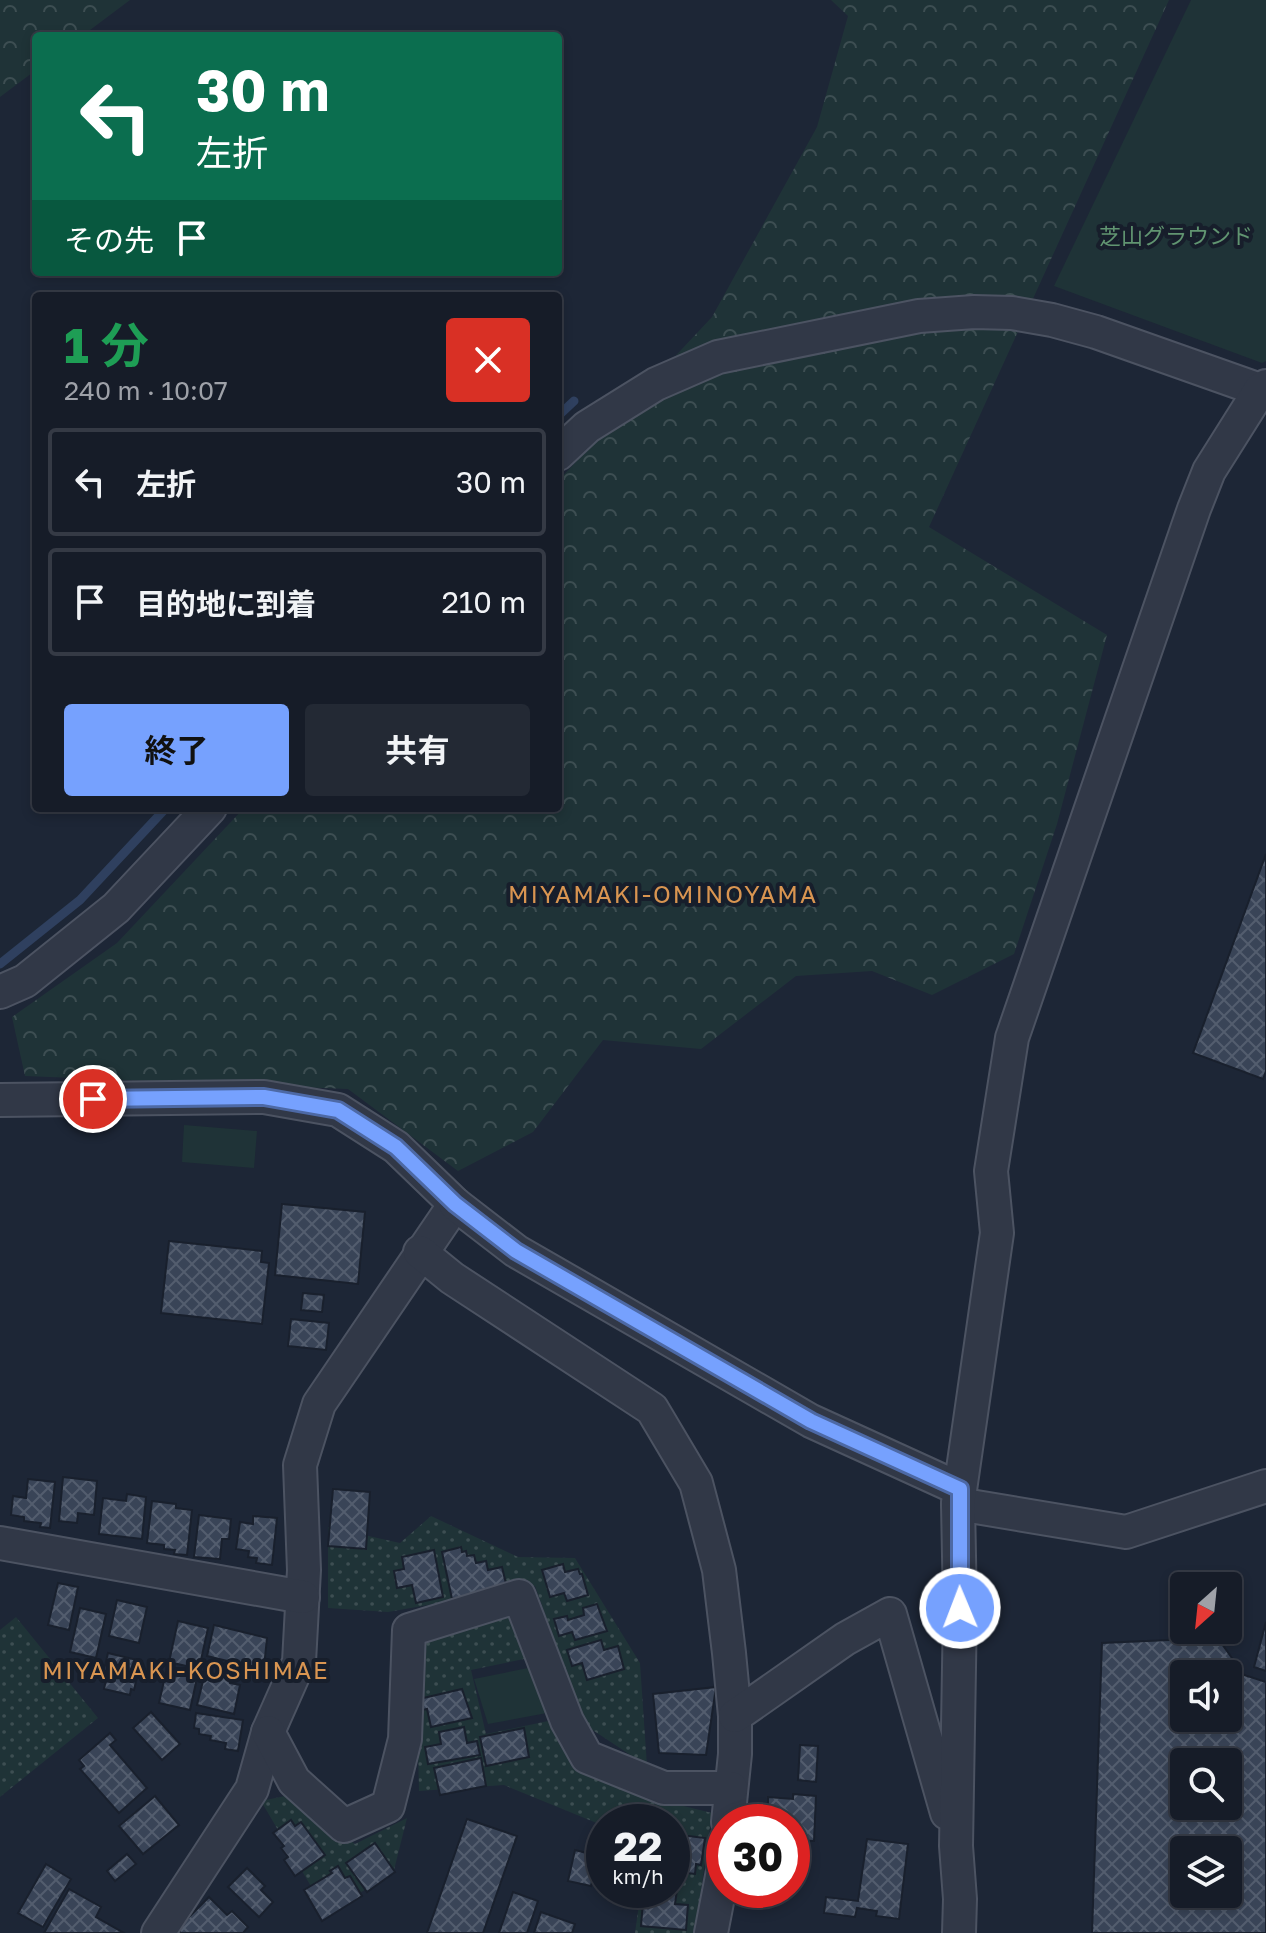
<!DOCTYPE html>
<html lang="ja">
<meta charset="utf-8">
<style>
:root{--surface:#161c28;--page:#232934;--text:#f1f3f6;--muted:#9ea1a8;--line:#353a45;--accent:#76a1fe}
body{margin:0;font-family:"Golos Text","Noto Sans JP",sans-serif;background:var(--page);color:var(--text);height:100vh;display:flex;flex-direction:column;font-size:30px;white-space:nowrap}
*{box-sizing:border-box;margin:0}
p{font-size:26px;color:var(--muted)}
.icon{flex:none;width:44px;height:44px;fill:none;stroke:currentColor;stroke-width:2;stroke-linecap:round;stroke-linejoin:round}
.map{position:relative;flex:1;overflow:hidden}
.drawer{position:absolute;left:32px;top:292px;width:530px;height:520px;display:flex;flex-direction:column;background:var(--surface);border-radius:8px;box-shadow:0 4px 12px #0003,0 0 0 2px var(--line)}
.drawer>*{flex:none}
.hud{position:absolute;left:32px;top:32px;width:530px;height:244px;border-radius:8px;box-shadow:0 4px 12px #0003,0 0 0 2px var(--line);background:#0b6e4f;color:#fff;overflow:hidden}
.needle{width:52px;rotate:207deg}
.tools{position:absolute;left:1170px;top:1572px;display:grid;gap:16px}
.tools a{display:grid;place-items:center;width:72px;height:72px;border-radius:8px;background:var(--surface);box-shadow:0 4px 12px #0003,0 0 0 2px var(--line);font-size:40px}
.speed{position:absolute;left:586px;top:1804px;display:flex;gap:16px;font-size:40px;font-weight:700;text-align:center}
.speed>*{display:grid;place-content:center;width:104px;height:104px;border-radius:50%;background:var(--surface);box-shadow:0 4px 12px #0003,0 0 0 2px var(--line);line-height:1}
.speed small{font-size:20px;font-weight:400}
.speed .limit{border:12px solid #d22;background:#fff;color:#111}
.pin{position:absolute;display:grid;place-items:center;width:68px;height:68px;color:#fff;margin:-34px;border:4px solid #fff;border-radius:50%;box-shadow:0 2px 8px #0007}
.me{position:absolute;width:88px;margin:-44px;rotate:359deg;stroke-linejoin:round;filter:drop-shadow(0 0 6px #0008)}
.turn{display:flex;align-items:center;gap:28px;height:168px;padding:0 32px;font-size:36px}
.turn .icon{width:104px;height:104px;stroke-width:2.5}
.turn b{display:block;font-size:56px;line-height:68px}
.then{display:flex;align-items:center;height:76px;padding:0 32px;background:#0003;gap:16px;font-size:30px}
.round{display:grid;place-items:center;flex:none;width:84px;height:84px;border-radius:8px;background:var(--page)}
.overview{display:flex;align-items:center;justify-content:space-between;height:136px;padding:0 32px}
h1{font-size:48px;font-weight:700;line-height:60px;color:#1e9e55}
.button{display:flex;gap:16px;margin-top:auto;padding:16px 32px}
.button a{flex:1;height:92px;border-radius:8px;background:var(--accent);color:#111;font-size:32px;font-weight:700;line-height:92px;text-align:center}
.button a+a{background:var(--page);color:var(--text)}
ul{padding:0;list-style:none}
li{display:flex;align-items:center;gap:24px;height:108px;margin:0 16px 12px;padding:0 16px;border:4px solid var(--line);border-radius:8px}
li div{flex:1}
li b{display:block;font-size:30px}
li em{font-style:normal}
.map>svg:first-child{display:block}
</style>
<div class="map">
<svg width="1266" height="1933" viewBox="0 0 1266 1933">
<defs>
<pattern id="grass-dots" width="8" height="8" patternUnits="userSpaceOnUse" patternTransform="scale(2)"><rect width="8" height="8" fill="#1f3337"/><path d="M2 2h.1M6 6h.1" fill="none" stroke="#3d4e52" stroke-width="1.8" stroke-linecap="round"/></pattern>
<pattern id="forest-crowns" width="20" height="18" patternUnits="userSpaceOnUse" patternTransform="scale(2)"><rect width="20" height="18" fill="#1f3337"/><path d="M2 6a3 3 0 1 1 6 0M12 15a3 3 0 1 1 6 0" fill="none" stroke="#3d4e52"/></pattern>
<pattern id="building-cross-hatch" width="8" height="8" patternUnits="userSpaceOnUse" patternTransform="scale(2)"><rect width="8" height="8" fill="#394457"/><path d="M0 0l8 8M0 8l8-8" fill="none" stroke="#535d6e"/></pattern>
</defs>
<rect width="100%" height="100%" fill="#1d2636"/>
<g fill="url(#grass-dots)">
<path d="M 431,1516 L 518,1557 L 575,1558 L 640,1663 L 647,1766 L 585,1725 L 535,1586 L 388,1612 L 328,1608 L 328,1527 L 400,1543 Z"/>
<path d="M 16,1617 L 98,1718 L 0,1797 L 0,1630 Z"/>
<path d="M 511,1617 L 529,1658 L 471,1670 L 486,1734 L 548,1721 L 569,1760 L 655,1799 L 712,1813 L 695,1933 L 635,1933 L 641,1890 L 672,1890 L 672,1822 L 604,1822 L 604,1826 L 504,1785 L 419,1791 L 415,1628 Z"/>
<path d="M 285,1796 L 355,1844 L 407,1818 L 393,1874 L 326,1912 L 261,1801 Z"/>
</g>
<g fill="url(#forest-crowns)">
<path d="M 0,0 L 130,0 L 82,36 L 36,36 L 36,70 L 0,97 Z"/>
<path d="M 831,0 L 1169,0 L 929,527 L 1107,635 L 1057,824 L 1014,954 L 932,995 L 872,971 L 796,976 L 701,1049 L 603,1040 L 533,1132 L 458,1171 L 348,1089 L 25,1076 L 12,1017 L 117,943 L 244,808 L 558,808 L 558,481 L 712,317 L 817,127 L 848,16 Z"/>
</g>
<g fill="#1f3337">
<path d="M 1191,0 L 1266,0 L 1266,361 L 1262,363 L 1054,286 Z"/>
<path d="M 184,1125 L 257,1131 L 254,1168 L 182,1162 Z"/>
<path d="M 538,1666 L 547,1713 L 488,1724 L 474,1679 Z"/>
</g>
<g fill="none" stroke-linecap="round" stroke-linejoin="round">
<g stroke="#2f405f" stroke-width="9">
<path d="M 558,416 L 574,401"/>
<path d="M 0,964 L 80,900 L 166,808"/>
</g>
</g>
<g fill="url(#building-cross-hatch)" stroke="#19202d" stroke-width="2" fill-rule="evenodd">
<path d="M 1266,854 L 1266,1071 L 1263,1079 L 1193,1053 Z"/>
<path d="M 282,1204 L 365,1212 L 358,1284 L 275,1275 Z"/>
<path d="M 169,1241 L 262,1251 L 261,1262 L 269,1263 L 262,1324 L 161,1313 Z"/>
<path d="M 303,1293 L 324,1295 L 322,1312 L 301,1310 Z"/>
<path d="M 291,1319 L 329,1323 L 326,1350 L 288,1346 Z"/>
<path d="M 63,1477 L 97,1481 L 94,1515 L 78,1513 L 77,1523 L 59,1521 Z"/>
<path d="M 28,1479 L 55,1482 L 50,1528 L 40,1527 L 41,1523 L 24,1521 L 24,1517 L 11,1515 L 13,1496 L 26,1498 Z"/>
<path d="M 333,1489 L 370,1492 L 366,1549 L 328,1546 Z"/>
<path d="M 127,1494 L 146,1497 L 142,1539 L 99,1534 L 103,1498 L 126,1501 Z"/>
<path d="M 152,1501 L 176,1504 L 176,1508 L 192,1510 L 187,1555 L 174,1554 L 175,1550 L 164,1549 L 164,1545 L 147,1543 Z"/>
<path d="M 199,1515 L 231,1519 L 229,1539 L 222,1539 L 220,1559 L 194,1557 Z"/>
<path d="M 253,1516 L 277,1518 L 272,1565 L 256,1563 L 257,1558 L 248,1557 L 249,1551 L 236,1549 L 240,1522 L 253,1524 Z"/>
<path d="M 461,1547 L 462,1552 L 466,1551 L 467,1556 L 474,1555 L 476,1563 L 486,1561 L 488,1570 L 502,1567 L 507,1588 L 452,1599 L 442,1552 Z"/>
<path d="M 434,1550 L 443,1597 L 416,1603 L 412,1585 L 397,1588 L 394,1571 L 404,1569 L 402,1557 Z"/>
<path d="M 563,1564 L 565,1572 L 578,1569 L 580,1574 L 582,1574 L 588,1595 L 567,1601 L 564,1593 L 550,1597 L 542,1570 Z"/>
<path d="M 58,1583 L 78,1587 L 69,1630 L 48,1625 Z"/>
<path d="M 117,1600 L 147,1607 L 139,1643 L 109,1636 Z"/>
<path d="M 597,1604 L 607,1631 L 575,1640 L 572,1632 L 559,1636 L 554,1619 L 567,1616 L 568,1620 L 584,1615 L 583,1608 Z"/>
<path d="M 80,1608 L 106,1614 L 96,1658 L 70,1652 Z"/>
<path d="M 178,1621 L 208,1628 L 199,1669 L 169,1662 Z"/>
<path d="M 1266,1622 L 1266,1671 L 1254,1667 Z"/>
<path d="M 214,1625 L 267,1638 L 264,1667 L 261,1666 L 260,1669 L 207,1656 Z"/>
<path d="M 1184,1629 L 1212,1630 L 1244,1675 L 1266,1682 L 1266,1933 L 1092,1933 L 1102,1643 L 1169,1640 ZM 1184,1674 L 1228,1674 L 1228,1718 L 1184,1718 ZM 1184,1762 L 1228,1762 L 1228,1806 L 1184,1806 ZM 1184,1850 L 1228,1850 L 1228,1894 L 1184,1894 Z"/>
<path d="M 601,1640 L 604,1650 L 618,1646 L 624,1669 L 587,1680 L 582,1663 L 572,1666 L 567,1650 Z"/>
<path d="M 108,1653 L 141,1661 L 134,1690 L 131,1689 L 130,1695 L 104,1689 L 107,1675 L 103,1674 Z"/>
<path d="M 166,1672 L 197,1678 L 190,1710 L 159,1703 Z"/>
<path d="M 205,1673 L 230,1678 L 230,1683 L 240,1685 L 234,1714 L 197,1705 Z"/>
<path d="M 716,1687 L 706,1755 L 659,1753 L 653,1694 Z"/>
<path d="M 462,1689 L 472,1718 L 431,1727 L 427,1709 L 422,1710 L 419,1699 Z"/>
<path d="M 151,1712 L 180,1744 L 162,1760 L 133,1728 Z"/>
<path d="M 196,1713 L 243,1720 L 238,1751 L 225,1749 L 226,1743 L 210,1740 L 211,1736 L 199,1734 L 199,1729 L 194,1728 Z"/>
<path d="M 464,1727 L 467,1743 L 477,1741 L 480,1755 L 428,1764 L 425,1747 L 441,1744 L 439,1732 Z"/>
<path d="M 524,1728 L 529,1757 L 486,1766 L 480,1737 Z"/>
<path d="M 110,1733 L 116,1740 L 110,1745 L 147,1788 L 119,1813 L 80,1769 L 84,1766 L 79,1760 Z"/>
<path d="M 800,1745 L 818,1746 L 816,1782 L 798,1780 Z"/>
<path d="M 481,1758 L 486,1786 L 440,1795 L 434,1768 Z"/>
<path d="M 793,1794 L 816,1796 L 814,1841 L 792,1840 L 792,1822 L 762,1822 L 763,1808 L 768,1808 L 768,1797 L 793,1799 Z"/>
<path d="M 155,1796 L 179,1825 L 143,1854 L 119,1826 Z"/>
<path d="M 467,1819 L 517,1836 L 483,1933 L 427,1933 Z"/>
<path d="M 291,1820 L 295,1826 L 301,1822 L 325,1855 L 295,1876 L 284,1860 L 288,1857 L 281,1848 L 284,1846 L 273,1833 Z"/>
<path d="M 672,1834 L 705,1838 L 701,1865 L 696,1864 L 695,1874 L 672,1871 Z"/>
<path d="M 867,1839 L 908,1844 L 899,1919 L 876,1916 L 877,1911 L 857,1908 L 855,1917 L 824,1913 L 826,1897 L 858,1901 Z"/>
<path d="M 375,1843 L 395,1872 L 367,1892 L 346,1863 Z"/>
<path d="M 575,1850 L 598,1856 L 591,1886 L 568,1881 Z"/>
<path d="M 127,1854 L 136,1864 L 115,1881 L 107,1871 Z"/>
<path d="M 46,1864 L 71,1879 L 43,1927 L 18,1913 Z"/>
<path d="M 338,1866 L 345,1878 L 350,1876 L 362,1896 L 322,1921 L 304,1890 L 332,1873 L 330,1871 Z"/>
<path d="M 247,1868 L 265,1886 L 261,1890 L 273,1902 L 259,1917 L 228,1887 Z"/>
<path d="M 69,1889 L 101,1907 L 96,1917 L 124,1933 L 44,1933 Z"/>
<path d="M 644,1890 L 677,1890 L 675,1904 L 688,1905 L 686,1930 L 641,1926 Z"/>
<path d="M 513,1892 L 538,1901 L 527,1933 L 499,1933 Z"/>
<path d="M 209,1897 L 227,1915 L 232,1911 L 248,1927 L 243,1933 L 181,1933 L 177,1929 Z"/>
<path d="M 541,1912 L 575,1924 L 572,1933 L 534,1933 Z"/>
</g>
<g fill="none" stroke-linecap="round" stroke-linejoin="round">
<g stroke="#4c5362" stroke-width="36">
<g id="minor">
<path d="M 558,454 L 587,427 L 656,384 L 718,357 L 919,316 L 974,312 L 1012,313 L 1052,320 L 1096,332 L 1260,390"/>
<path d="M 0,992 L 25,981 L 116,908 L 210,808"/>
<path d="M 0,1100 L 264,1097 L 338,1110 L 396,1147 L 455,1204 L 319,1404 L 300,1465 L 304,1570 L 299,1662 L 268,1732 L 252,1789 L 158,1933"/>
<path d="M 455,1204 L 516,1251 L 811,1421 L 960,1489"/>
<path d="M 420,1252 L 452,1278 L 652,1409 L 696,1483 L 719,1570 L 729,1653 L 735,1716 L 735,1754 L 728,1822"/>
<path d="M 958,1504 L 1126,1532 L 1266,1486"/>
<path d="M 0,1543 L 303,1597"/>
<path d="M 735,1716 L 845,1639 L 890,1614 L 947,1813"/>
<path d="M 268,1732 L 294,1781 L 344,1826 L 388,1806 L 405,1739 L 409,1630 L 519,1596 L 567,1721 L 587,1757 L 664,1788 L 731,1788"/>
<path d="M 711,1933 L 724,1866"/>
<path d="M 959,1933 L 960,1899 L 956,1846 L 960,1608 L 958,1504 L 997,1233 L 991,1171 L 1012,1038 L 1194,509 L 1209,471 L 1260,390 L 1266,386"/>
</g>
</g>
<use href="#minor" stroke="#313847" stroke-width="32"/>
</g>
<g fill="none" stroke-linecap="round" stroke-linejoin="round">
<g stroke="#4d69a5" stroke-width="20">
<path id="route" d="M 93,1099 L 264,1097 L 338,1110 L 396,1147 L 455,1204 L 516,1251 L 811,1421 L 960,1489 L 960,1608"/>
</g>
<use href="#route" stroke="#76a1fe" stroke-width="14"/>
</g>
<g text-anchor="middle" stroke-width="8" stroke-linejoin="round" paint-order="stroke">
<g font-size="22" fill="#619571" stroke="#171e2b">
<text x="1176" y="244">芝山グラウンド</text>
</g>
<g font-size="24" letter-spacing="2" fill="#d99551" stroke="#171e2b">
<text x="663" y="903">MIYAMAKI-OMINOYAMA</text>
<text x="186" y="1679">MIYAMAKI-KOSHIMAE</text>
</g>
</g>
</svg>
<div class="tools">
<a><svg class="needle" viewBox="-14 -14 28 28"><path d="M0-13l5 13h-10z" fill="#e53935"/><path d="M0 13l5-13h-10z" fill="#9ea1a8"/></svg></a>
<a><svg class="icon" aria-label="sound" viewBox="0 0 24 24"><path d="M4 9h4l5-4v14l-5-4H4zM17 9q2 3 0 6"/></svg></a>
<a><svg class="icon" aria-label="search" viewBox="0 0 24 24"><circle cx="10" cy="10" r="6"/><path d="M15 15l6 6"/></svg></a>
<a><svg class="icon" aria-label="layers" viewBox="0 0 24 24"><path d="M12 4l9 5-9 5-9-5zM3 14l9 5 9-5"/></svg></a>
</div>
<div class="speed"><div>22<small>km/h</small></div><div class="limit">30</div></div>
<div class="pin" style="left:93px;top:1099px;background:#d93025"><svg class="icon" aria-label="arrive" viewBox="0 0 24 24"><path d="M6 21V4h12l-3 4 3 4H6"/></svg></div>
<svg class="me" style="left:960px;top:1608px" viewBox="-20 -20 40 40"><circle r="17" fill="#76a1fe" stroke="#fff" stroke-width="3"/><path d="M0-11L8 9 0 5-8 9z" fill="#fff"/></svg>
<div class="hud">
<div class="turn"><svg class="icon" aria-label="left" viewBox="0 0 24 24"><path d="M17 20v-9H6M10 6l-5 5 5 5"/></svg><div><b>30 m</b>左折</div></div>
<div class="then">その先<svg class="icon" aria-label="arrive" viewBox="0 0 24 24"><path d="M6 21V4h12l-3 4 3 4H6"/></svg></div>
</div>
<section class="drawer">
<div class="overview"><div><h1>1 分</h1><p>240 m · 10:07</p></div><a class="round" style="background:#d93025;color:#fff"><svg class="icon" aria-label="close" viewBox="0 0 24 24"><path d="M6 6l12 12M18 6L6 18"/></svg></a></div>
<ul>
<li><svg class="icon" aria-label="left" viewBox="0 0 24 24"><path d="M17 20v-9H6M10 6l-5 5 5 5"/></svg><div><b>左折</b></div><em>30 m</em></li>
<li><svg class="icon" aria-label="arrive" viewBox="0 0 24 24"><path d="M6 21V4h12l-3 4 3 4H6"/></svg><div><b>目的地に到着</b></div><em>210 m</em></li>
</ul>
<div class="button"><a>終了</a><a>共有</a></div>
</section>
</div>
